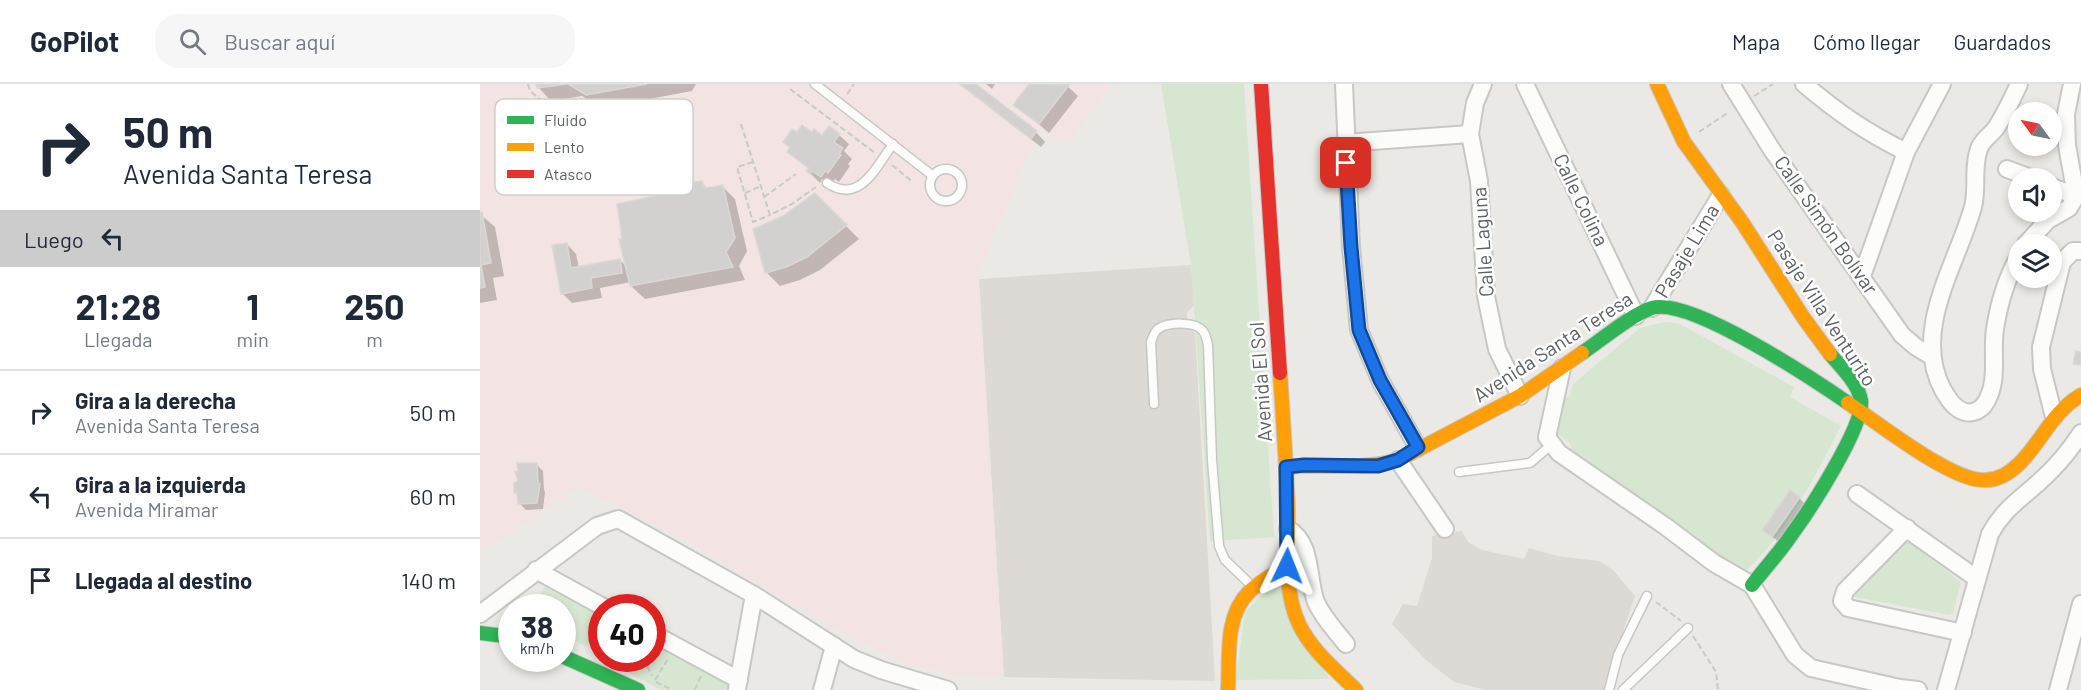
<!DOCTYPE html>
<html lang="es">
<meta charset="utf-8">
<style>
:root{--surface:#fff;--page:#f6f6f7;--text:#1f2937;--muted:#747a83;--line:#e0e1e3}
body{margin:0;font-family:Barlow,sans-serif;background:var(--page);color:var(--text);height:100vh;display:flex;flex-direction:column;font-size:22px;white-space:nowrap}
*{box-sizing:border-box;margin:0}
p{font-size:20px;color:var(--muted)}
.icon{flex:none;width:33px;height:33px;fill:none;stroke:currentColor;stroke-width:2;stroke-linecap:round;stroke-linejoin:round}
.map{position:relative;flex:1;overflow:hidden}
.panel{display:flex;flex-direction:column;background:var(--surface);width:480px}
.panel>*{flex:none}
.guide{background:#fff;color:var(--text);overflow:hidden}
.needle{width:39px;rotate:303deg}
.controls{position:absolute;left:1528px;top:18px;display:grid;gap:12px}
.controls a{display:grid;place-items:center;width:54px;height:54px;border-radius:50%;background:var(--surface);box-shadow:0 3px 9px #0003;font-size:30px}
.speed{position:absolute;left:18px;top:510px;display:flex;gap:12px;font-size:30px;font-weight:700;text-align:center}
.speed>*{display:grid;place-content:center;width:78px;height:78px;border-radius:50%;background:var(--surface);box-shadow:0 3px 9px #0003;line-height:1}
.speed small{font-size:15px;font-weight:400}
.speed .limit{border:9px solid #d22;background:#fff;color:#111}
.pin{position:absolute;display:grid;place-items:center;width:51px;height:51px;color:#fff;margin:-26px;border-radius:12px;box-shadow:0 3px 9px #0006}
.me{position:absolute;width:66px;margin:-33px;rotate:2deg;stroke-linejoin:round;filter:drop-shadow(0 0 4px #0008)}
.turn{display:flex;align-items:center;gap:21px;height:126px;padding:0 24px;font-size:27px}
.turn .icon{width:78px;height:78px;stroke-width:2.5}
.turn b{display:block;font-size:42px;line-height:51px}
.then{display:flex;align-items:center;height:57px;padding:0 24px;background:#0003;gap:12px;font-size:22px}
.eta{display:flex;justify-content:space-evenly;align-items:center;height:102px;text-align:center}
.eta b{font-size:36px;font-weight:700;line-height:42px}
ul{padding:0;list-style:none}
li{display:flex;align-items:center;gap:18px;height:84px;padding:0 24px;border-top:2px solid var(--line)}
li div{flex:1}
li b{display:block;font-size:22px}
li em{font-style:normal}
header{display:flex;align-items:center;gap:36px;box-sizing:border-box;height:84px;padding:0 30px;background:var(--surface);border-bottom:2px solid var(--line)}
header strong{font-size:28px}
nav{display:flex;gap:33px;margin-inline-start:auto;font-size:21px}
.search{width:420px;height:54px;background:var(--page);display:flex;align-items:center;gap:15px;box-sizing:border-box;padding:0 21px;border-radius:24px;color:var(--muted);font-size:22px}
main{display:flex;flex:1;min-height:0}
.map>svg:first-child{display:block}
</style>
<header>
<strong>GoPilot</strong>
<div class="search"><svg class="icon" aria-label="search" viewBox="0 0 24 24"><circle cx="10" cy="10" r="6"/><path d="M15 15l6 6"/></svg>Buscar aquí</div>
<nav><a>Mapa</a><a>Cómo llegar</a><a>Guardados</a></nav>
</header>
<main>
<section class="panel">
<div class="guide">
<div class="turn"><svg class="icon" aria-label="right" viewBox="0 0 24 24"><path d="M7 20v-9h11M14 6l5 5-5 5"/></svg><div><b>50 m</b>Avenida Santa Teresa</div></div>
<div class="then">Luego<svg class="icon" aria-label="left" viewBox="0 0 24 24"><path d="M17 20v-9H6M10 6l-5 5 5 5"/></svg></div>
</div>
<div class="eta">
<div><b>21:28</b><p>Llegada</p></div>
<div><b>1</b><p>min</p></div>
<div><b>250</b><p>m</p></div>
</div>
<ul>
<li><svg class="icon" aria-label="right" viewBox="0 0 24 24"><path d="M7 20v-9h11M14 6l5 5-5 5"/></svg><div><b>Gira a la derecha</b><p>Avenida Santa Teresa</p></div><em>50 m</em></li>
<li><svg class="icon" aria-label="left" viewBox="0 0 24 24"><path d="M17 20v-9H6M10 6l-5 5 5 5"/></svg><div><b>Gira a la izquierda</b><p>Avenida Miramar</p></div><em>60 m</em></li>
<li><svg class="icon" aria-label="arrive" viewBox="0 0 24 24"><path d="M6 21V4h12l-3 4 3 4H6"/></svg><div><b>Llegada al destino</b></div><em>140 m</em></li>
</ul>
</section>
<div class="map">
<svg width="1601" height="606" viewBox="0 0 1601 606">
<rect width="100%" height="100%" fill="#ebe9e5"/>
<g fill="#ddd9d5">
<path d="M 711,181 L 714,221 L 707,229 L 708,244 L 715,249 L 735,597 L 524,593 L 499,195 Z"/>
<path d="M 982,447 L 988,458 L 1002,466 L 1044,475 L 1049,464 L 1077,472 L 1119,477 L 1133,486 L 1155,512 L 1123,606 L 1006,606 L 974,598 L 946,576 L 912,540 L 923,520 L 937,522 L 952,474 L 952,452 Z"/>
</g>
<path fill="#f3e4e3" d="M 0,0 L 632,0 L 587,62 L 562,45 L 554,58 L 498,190 L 524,593 L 469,590 L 431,581 L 364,550 L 205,456 L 100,403 L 0,469 Z"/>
<g fill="#d7e6d1">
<path d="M 681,0 L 764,0 L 794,453 L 730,457 L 711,181 Z"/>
<path d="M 1184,238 L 1198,239 L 1314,303 L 1310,313 L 1361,342 C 1335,392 1305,454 1262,490 L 1093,373 L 1090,359 L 1075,348 L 1085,314 L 1090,312 L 1093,300 L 1160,244 Z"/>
<path d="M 1425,455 L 1481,498 L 1473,529 L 1470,531 L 1374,513 L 1371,509 Z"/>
<path d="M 799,496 L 849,595 L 756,596 L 765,527 Z"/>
<path d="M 68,498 L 121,528 L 121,536 L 106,563 L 83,549 L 82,524 L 52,524 Z"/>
<path d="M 173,553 L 251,596 L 247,606 L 181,606 L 122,575 L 172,574 Z"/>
</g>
<g fill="#0003">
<path d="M 58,0 L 216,0 L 212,7 L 121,24 L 102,12 L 71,17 L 58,3 Z"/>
<path d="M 479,0 L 493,0 L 556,48 L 565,58 L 561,63 Z"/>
<path d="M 506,0 L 515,0 L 512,5 Z"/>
<path d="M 551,0 L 585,0 L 598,12 L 569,49 L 535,20 Z"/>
<path d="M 317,50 L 342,53 L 359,51 L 369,60 L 364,67 L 372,75 L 368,80 L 370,82 L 359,98 L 355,95 L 351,101 L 342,95 L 340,99 L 328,87 L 329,85 L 309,68 L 311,64 L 305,58 Z"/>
<path d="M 221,98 L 228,105 L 242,102 L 255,115 L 267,167 L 259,182 L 265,196 L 165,215 L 151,202 L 151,198 L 120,204 L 122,214 L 92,219 L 82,209 L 87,160 L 96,170 L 99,184 L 140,176 L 146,182 L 188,111 Z"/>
<path d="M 335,111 L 379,155 L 340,186 L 320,196 L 300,202 L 287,189 L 275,145 L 289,140 L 321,122 Z"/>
<path d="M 0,130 L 15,143 L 24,192 L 13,194 L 17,216 L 0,219 Z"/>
<path d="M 56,380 L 63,387 L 64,406 L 65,408 L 63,425 L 46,426 L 39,419 L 38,411 L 36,408 L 40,398 Z"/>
<path d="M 1319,414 L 1325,420 L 1299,458 L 1284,446 Z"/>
</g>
<g fill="#d3d1cf" stroke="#dad8d4" stroke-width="1.5">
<path d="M 56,0 L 87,0 L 57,4 Z"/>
<path d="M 88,0 L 167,0 L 106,11 Z"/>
<path d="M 480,0 L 496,0 L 557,47 L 551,55 Z"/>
<path d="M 549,0 L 589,1 L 559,40 L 533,21 Z"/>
<path d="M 322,41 L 332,48 L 334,45 L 342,51 L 349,42 L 360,50 L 354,58 L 363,64 L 359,70 L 361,71 L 348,89 L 345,87 L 341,93 L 332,87 L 330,90 L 326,87 L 329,84 L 307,68 L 310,63 L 303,58 L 312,45 L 317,48 Z"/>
<path d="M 222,97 L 225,104 L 243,101 L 255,154 L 246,168 L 253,183 L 150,202 L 139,155 L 142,154 L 137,120 L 188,109 L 199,100 Z"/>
<path d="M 335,109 L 367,141 L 327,173 L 306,183 L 285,189 L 273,145 L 303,132 Z"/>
<path d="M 2,128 L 11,179 L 1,181 L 5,203 L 0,204 L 0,129 Z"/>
<path d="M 87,159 L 91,184 L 140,175 L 142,189 L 111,194 L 112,204 L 81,210 L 72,161 Z"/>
<path d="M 1596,267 L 1601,268 L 1601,281 L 1593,280 Z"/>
<path d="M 37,379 L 57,379 L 58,399 L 60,400 L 57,419 L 38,420 L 37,409 L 34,409 L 34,399 L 38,397 L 35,388 L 38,388 Z"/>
<path d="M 1310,406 L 1320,413 L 1292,453 L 1282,446 Z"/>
</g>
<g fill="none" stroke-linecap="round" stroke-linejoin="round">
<g stroke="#c7c7c6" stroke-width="11">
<g id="lane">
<path d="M 335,0 L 453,92"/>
<path d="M 143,43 L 181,37"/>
<path d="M 117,47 L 143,43 L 148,68"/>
<path d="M 90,79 L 95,98 L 102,102 L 198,84 L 206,76 L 205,57"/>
<circle cx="466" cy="101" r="16"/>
<path d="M 347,99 C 380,121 396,83 413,60"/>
<path d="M 674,320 L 671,258 C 673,253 674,248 678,245 C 688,238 715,237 723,247 C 726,251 727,257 728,261 L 732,376 L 739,462 L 745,476 L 771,501"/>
<path d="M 979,388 L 1050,379 L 1071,361"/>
<path d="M 1129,606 L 1138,571 L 1167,512"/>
<path d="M 1143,606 L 1208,544"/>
</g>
</g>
<g stroke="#c7c7c6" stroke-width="20">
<g id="street">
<path d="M 864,0 L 871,163 L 879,246 L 900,296 L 938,364"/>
<path d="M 1003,0 L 995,19 L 990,50 L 999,97 L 1006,212 L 1017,265 L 1040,312"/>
<path d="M 1045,0 L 1156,232"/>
<path d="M 1251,0 L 1292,66 L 1422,251 L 1436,263 L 1451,272"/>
<path d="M 1324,0 C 1358,29 1386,48 1426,68"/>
<path d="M 865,59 L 990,50"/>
<path d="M 1527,85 L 1551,94"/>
<path d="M 1572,103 L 1596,112"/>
<path d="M 1546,160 L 1568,136 L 1589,124 L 1596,112 L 1587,61 L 1586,30 L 1592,0"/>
<path d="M 1539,172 C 1526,195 1519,219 1515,245 C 1511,270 1520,299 1504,321 C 1500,326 1492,330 1485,328 C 1474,325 1468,314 1463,306 C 1431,247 1477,180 1493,123 C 1498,104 1492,84 1499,65 C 1501,57 1511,51 1516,44 C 1525,30 1532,15 1539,0"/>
<path d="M 1382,192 L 1426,68 L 1462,0"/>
<path d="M 1172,224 L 1241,111"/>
<path d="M 1082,284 L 1067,353 L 1079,369 L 1185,442 L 1234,479 L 1272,501 L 1315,571 L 1331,584 L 1420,604 L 1438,606"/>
<path d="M 1574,333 L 1562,285 L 1561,263 L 1582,178 L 1593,167 L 1601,167"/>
<path d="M 918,376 L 965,445"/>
<path d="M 1377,410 L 1496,494"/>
<path d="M 1427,444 L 1365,507 L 1362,517 L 1368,524 L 1483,549"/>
<path d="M 808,445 C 833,459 827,495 836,518 C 843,534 855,546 866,560"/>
<path d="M 56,486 L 125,524"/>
<path d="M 0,530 L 117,442 L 138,435 L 274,511 L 374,575 L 401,586 L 468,606"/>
<path d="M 172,549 L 259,596"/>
<path d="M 257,605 L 274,511"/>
<path d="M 342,606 L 354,562"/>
<path d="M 1466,606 L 1510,450 C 1523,426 1538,417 1558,399 C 1575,384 1589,368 1601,349"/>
<path d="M 1578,606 L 1601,520"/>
</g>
</g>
<g stroke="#c6c7c6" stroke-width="16">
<g id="fast">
<path d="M 1102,269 C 1120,257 1152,230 1172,224 C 1210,213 1333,295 1368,319"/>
<path d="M 1272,501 C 1285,484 1300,468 1312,450 C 1329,427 1385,341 1381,316 C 1378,299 1360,282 1350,270"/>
<path d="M 0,549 L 32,553"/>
<path d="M 82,572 L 158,606"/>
</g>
</g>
<g stroke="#c6c7c6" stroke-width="16">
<g id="slow">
<path d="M 1177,0 L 1204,58 L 1262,138 L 1323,233 L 1350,270"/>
<path d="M 800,289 C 803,334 806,378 808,422 C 809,461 802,504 819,540 C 831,566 856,586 876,606"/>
<path d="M 1368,319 C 1398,339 1470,396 1503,396 C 1517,397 1530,389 1540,379 C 1563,356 1571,329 1601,311"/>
<path d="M 806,383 C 843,379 882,387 918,376 L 1040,312 L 1102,269"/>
<path d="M 748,606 C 750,574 744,533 769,508 C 780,497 794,490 807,482"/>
</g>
</g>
<g stroke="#c6c7c6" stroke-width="16">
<path id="jam" d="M 781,0 L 800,289"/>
</g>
<g stroke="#c6cbc8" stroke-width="2" stroke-dasharray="6 3" stroke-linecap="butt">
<path d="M 48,0 L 50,7 L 84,35 L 186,18"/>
<path d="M 310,5 L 395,69"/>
<path d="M 367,10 L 374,0"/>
<path d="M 1274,12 L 1293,0"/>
<path d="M 261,40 L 290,131 L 312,120 L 336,103"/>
<path d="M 1219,48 L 1249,28"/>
<path d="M 273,78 L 257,83 L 273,138 L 290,131"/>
<path d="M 412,81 L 433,98"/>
<path d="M 265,109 L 281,102"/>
<path d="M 284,113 L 316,90"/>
<path d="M 1176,518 L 1201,537"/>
<path d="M 1213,552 L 1236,588 L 1238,606"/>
<path d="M 163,574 L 172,592"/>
<path d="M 156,583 L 167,581 L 172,574"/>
<path d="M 175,596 L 188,575"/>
<path d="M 176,598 L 192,606"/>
<path d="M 215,606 L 221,592"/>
</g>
<use href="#lane" stroke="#fcfcfb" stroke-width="8"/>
<use href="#street" stroke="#fcfcfb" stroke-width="16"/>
<use href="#fast" stroke="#30b455" stroke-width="14"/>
<use href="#slow" stroke="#ff9f0a" stroke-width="14"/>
<use href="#jam" stroke="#e5322d" stroke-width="14"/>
</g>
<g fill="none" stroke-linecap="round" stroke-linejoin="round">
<g stroke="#114b97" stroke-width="15">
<path id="route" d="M 807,482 L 806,383 L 824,381 L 898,382 L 918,376 L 938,363 L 900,296 L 879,246 L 871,163 L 866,79"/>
</g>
<use href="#route" stroke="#1a73e8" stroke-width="10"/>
</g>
<g text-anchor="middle" stroke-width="5" stroke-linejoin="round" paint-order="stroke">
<g font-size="20" fill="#5c6063" stroke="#fff">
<text transform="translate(1101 116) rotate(64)" y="7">Calle Colina</text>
<text transform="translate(1346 141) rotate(55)" y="7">Calle Simón Bolívar</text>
<text transform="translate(1003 158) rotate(-94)" y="7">Calle Laguna</text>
<text transform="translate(1207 167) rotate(-59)" y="7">Pasaje Lima</text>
<text transform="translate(1342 224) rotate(57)" y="7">Pasaje Villa Venturito</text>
<text transform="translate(1073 263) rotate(-33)" y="7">Avenida Santa Teresa</text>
<text transform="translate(781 298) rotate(-94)" y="7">Avenida El Sol</text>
</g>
</g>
<rect x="15" y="15" width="198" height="96" rx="9" fill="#fff" stroke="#cecfd0" stroke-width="1.5"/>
<rect x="27" y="32" width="27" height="8" fill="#30b455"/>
<rect x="27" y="59" width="27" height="8" fill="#ff9f0a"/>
<rect x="27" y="86" width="27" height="8" fill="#e5322d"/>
<g font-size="16" fill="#5c6063">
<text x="64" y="42">Fluido</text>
<text x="64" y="69">Lento</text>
<text x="64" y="96">Atasco</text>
</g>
</svg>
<div class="controls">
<a><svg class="needle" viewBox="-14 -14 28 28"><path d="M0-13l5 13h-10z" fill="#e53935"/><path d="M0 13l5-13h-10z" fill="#747a83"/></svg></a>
<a><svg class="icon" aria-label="sound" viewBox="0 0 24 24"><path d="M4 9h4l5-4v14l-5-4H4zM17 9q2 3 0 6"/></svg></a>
<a><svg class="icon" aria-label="layers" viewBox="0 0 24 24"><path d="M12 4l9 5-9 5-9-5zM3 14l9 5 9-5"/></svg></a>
</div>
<div class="speed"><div>38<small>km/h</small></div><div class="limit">40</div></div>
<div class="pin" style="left:866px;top:79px;background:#d93025"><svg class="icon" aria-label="arrive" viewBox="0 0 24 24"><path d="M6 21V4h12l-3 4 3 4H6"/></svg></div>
<svg class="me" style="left:807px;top:482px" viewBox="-20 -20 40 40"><path d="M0-17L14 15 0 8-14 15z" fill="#1a73e8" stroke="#fff" stroke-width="4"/></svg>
</div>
</main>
